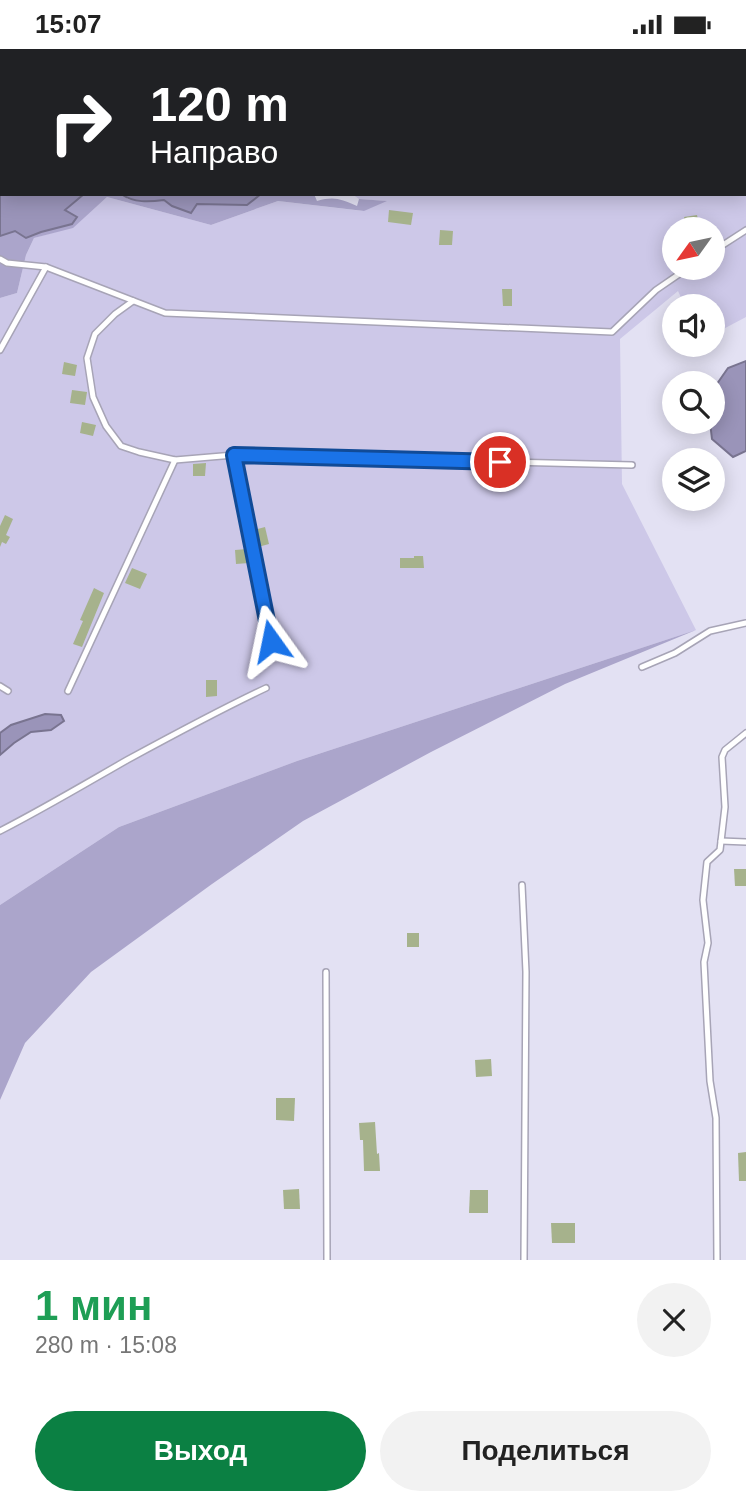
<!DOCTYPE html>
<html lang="ru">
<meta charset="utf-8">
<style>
:root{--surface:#fff;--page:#f2f2f2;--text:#222;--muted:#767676;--accent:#0b8043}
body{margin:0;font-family:Arial,sans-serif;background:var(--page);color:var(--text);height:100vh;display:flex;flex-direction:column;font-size:26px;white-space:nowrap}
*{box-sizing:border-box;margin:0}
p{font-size:23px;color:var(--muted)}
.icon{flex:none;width:38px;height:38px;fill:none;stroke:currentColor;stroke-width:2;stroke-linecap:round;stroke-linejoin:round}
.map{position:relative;height:1211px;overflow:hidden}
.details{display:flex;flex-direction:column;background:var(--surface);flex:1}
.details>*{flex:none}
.top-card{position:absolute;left:0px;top:0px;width:747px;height:147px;box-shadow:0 4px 18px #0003;background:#202124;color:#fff;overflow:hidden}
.needle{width:46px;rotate:237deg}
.controls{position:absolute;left:662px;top:168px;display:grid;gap:14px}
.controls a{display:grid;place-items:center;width:63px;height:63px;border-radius:50%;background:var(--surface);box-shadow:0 4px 18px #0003;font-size:35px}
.pin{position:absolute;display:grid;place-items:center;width:60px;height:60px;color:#fff;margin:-30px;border:4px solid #fff;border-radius:50%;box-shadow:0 2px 7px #0007}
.me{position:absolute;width:77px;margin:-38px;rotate:348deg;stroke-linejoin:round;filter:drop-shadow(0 0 5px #0008)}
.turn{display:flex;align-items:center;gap:24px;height:147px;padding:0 35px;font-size:32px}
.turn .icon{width:91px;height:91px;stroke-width:2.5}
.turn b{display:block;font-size:49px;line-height:60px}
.round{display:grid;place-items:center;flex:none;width:74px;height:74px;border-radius:37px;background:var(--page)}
.overview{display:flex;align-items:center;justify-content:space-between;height:119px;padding:0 35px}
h1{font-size:42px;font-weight:600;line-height:52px;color:#1e9e55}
.cta{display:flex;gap:14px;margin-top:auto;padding:14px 35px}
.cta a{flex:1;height:80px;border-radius:42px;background:var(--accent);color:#fff;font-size:28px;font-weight:600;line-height:80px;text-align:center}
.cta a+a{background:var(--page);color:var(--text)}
.status{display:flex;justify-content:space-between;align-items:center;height:49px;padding:0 35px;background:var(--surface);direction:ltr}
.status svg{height:19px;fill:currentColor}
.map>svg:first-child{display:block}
</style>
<div class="status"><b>15:07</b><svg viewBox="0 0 49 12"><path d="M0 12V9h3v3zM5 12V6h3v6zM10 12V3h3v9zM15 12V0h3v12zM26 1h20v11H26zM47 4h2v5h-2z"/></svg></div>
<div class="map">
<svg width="746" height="1211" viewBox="0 0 746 1211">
<rect width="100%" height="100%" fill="#e3e1f3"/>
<g fill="#cdc8e8" fill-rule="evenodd">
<path d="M 0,0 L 130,0 L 127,2 L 2,2 L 2,124 L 0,125 Z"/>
<path d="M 255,0 L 614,0 L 612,2 L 256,2 Z"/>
<path d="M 726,0 L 746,0 L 746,268 L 712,286 L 712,257 L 685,257 L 678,242 L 620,290 L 622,435 L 696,581 L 297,712 L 119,778 L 0,856 L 0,249 L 17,244 L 26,206 L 34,189 L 73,178 L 107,148 L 211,176 L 278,152 L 363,162 L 385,152 L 359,150 L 352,145 L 746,145 L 746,2 L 715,2 ZM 674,180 L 712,180 L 712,219 L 674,219 Z"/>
</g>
<g fill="#aba5cb">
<path d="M 84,145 L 121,145 L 128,150 L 148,153 L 164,151 L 172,157 L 197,155 L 247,156 L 261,145 L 314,145 L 317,152 C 335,147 340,150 357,157 L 359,150 L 387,152 L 364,162 L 278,152 L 211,176 L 107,148 L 73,179 L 34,189 L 26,206 L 17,244 L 0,249 L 0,187 L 15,182 L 26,189 L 41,183 Z"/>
<path d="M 696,581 L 565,635 L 431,703 L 303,772 L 212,835 L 91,923 L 25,994 L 0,1051 L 0,856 L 119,778 L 297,712 Z"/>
</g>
<g fill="#9a94b9" stroke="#797490" stroke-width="2">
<path d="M 2,124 L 2,145 L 84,145 L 65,161 L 77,168 L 72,175 L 41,183 L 26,189 L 15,182 L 0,187 L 0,125 Z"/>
<path d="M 121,145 L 261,145 L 247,156 L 197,155 L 191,164 L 172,157 L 164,151 C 149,153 134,154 121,145 Z"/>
<path d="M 746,312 L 746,402 L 733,408 L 712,390 L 710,373 L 712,373 L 712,342 L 728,319 Z"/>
<path d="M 45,665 L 61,666 L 64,672 L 51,681 L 31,683 L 14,694 L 0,706 L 0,684 L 11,676 Z"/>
</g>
<g fill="#a6b28c">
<path d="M 389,161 L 413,164 L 411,176 L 388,173 Z"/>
<path d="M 697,166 L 700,180 L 687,180 L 684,168 Z"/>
<path d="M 440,181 L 453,182 L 452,196 L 439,196 Z"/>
<path d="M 502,240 L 512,240 L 512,257 L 503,257 Z"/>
<path d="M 64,313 L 77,316 L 75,327 L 62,325 Z"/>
<path d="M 72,341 L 87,343 L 85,356 L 70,354 Z"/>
<path d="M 82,373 L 96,376 L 93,387 L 80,384 Z"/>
<path d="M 206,414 L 205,427 L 193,427 L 193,415 Z"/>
<path d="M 5,466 L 13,470 L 6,486 L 10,488 L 6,495 L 2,493 L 0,498 L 0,477 Z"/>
<path d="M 265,478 L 269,495 L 258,498 L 254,481 Z"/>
<path d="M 247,500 L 249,514 L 236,515 L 235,501 Z"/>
<path d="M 414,507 L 423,507 L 424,519 L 400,519 L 400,509 L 414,509 Z"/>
<path d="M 132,519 L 147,525 L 140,540 L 125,534 Z"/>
<path d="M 94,539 L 104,544 L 82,598 L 73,595 L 83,572 L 80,571 Z"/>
<path d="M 206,631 L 217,631 L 217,647 L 206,648 Z"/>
<path d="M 734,820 L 746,820 L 746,837 L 735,837 Z"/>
<rect x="407" y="884" width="12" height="14"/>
<path d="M 491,1010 L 492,1027 L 476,1028 L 475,1011 Z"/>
<path d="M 276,1049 L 295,1049 L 294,1072 L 276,1071 Z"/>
<path d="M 375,1073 L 377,1105 L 379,1104 L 380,1122 L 364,1122 L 363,1091 L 360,1091 L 359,1074 Z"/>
<path d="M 746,1103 L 746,1132 L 739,1132 L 738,1104 Z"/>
<path d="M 299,1140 L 300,1160 L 284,1160 L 283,1141 Z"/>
<path d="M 470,1141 L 488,1141 L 488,1164 L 469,1164 Z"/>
<path d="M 551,1174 L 575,1174 L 575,1194 L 552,1194 Z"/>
</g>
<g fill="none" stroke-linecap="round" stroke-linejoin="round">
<g stroke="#a7a4b6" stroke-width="8">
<g id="service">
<path d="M 712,203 L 746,181"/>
<path d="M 0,210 L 7,214 L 46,218 L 165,264 L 612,283 L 656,241 L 688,219"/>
<path d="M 133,252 L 115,265 L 95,285 L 87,309 L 93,348 L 106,377 L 121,397 L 139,403 L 175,411 L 234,406 L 632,416"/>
<path d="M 0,301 L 46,218"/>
<path d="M 234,406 L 271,592"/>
<path d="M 642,618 L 675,604 L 710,582 L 746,574"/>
<path d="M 0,637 L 8,642"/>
<path d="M 68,642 L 175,411"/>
<path d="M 0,782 C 43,760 85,735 127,711 C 173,686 219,661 266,639"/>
<path d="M 721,792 L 746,793"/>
<path d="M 522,836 L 526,923 L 524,1211"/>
<path d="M 326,923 L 327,1211"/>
<path d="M 717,1211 L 716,1069 L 710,1032 L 704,913 L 708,894 L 703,851 L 707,813 L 720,801 L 725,758 L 722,708 L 725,701 L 746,684"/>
</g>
</g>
<use href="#service" stroke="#fff" stroke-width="5"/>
</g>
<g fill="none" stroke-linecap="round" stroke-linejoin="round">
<g stroke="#114b97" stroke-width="18">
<path id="route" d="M 271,592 L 234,406 L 500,413"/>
</g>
<use href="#route" stroke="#1a73e8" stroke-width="12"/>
</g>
</svg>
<div class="controls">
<a><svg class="needle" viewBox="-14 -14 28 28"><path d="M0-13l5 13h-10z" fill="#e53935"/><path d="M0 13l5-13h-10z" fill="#767676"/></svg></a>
<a><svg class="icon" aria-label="sound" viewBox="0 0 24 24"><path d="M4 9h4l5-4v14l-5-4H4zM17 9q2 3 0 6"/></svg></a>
<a><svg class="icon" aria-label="search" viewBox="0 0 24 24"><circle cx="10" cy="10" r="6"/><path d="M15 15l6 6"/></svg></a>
<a><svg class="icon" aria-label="layers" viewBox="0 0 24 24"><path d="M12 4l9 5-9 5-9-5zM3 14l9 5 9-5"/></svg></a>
</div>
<div class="pin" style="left:500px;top:413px;background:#d93025"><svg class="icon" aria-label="arrive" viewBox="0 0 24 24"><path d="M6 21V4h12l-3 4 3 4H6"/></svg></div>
<svg class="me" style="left:271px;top:592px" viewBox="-20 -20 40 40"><path d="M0-17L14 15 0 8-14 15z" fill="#1a73e8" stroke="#fff" stroke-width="4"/></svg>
<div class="top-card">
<div class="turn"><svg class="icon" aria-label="right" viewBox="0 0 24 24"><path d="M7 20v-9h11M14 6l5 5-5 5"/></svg><div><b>120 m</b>Направо</div></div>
</div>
</div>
<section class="details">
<div class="overview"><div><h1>1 мин</h1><p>280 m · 15:08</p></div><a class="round"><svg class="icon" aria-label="close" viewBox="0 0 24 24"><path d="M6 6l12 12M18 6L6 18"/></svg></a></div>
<div class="cta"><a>Выход</a><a>Поделиться</a></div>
</section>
